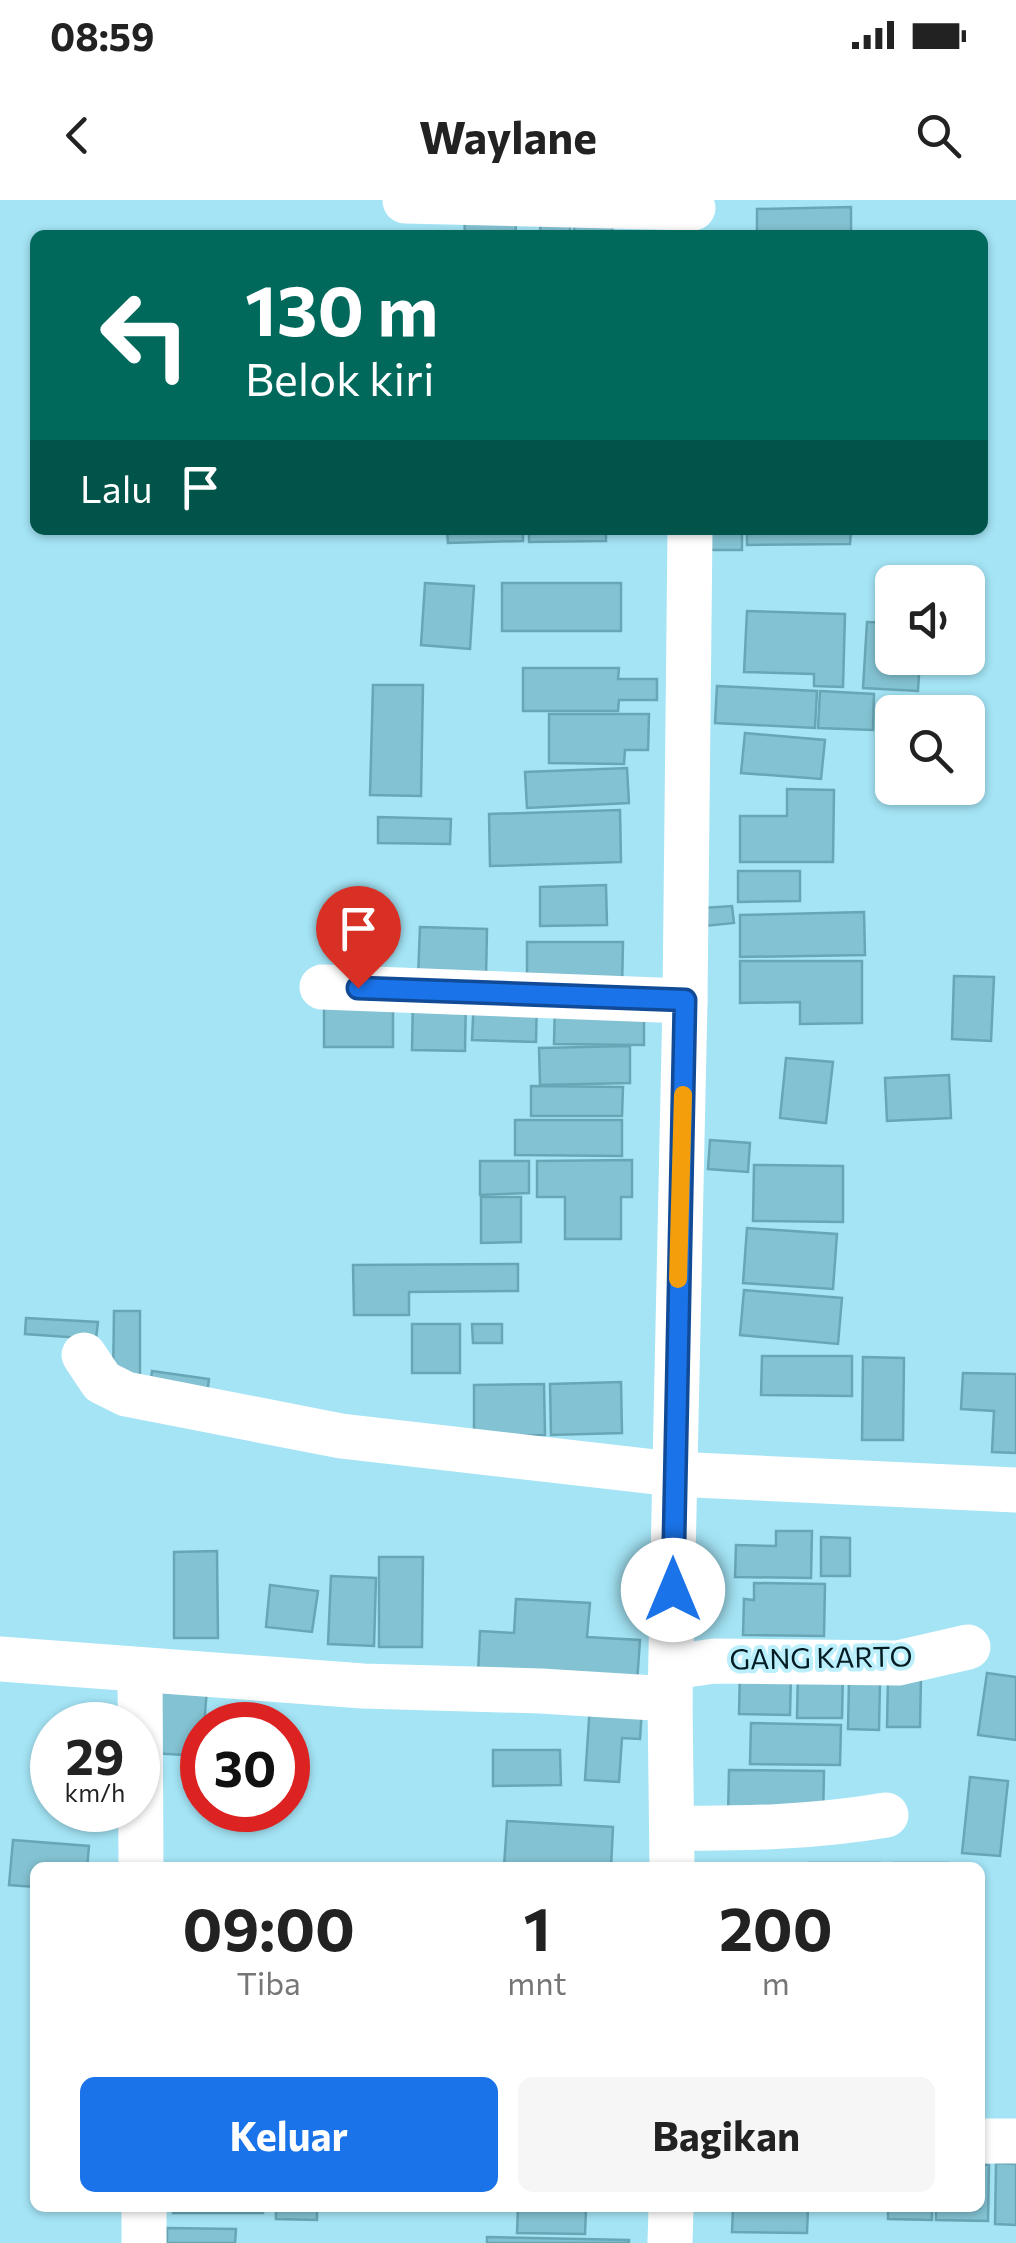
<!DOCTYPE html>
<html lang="id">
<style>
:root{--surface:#fff;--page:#f6f6f6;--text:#222;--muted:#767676;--accent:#1a73e8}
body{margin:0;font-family:Commissioner,sans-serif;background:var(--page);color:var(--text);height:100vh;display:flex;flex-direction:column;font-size:38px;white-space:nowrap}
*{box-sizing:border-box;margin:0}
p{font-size:32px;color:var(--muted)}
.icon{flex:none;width:55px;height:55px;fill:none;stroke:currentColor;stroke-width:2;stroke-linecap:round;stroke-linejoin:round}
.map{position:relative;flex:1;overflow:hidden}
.details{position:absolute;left:30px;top:1662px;width:955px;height:350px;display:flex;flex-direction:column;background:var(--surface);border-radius:15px;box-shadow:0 2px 8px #0004}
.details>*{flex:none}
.hud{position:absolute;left:30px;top:30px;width:958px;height:305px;border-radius:15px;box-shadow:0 2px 8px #0004;background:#00695c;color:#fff;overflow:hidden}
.buttons{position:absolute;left:875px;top:365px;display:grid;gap:20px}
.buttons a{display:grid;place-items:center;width:110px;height:110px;border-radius:15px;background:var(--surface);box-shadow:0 2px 8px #0004;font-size:50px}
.speed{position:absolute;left:30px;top:1502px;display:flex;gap:20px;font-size:50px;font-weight:700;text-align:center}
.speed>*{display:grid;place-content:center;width:130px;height:130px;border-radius:50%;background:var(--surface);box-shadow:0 2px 8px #0004;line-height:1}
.speed small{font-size:25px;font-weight:400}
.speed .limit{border:15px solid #d22;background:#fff;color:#111}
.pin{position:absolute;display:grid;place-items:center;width:85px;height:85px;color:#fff;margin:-102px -42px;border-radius:50% 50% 50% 0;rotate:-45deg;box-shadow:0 0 10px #0007}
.pin .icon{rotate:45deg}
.me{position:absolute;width:110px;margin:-55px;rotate:0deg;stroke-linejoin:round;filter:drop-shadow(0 0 8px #0008)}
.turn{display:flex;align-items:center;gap:35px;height:210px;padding:0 50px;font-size:45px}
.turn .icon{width:130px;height:130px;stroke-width:2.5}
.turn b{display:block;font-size:70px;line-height:85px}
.then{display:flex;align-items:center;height:95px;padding:0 50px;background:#0003;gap:20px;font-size:38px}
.eta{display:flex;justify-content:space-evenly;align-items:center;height:170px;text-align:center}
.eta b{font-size:60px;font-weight:700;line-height:70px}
.cta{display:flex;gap:20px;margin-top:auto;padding:20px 50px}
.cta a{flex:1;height:115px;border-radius:15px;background:var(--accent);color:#fff;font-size:40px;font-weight:700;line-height:115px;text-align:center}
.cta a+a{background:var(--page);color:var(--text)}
.status{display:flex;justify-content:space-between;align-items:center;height:70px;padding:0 50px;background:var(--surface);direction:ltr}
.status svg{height:28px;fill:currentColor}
header{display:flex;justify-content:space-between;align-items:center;height:130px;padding:0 50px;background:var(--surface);font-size:45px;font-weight:700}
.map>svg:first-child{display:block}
</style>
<div class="status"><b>08:59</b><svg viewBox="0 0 49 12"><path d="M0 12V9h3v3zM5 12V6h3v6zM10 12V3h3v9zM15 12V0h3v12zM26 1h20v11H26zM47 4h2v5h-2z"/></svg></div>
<header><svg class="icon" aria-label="back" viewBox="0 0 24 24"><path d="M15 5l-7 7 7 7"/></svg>Waylane<svg class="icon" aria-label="search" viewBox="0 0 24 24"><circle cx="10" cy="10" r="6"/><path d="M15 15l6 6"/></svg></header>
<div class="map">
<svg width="1016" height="2043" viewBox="0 0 1016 2043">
<rect width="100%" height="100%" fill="#a4e4f5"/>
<g fill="#83c2d2" stroke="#68a6b6" stroke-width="2.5">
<path d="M 851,7 L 851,35 L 757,35 L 757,9 Z"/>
<path d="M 515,8 L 516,35 L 465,35 L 464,11 Z"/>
<path d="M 541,11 L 570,11 L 570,35 L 540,35 Z"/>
<path d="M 575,11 L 613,12 L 612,35 L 574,35 Z"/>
<path d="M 447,330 L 523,330 L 523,341 L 448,343 Z"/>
<path d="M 529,330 L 606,330 L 606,341 L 529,342 Z"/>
<rect x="693" y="330" width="49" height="20"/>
<path d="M 747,330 L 851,330 L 850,344 L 747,345 Z"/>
<path d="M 425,383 L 474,386 L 470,449 L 421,445 Z"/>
<rect x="502" y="383" width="119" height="48"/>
<path d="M 747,411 L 845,414 L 843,487 L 814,486 L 814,474 L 744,472 Z"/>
<path d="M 867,422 L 892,423 L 892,458 L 920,458 L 918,491 L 863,488 Z"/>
<path d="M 523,468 L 619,468 L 618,479 L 657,479 L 657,500 L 619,500 L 618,511 L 523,511 Z"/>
<path d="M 373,485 L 423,485 L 421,596 L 370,595 Z"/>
<path d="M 717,486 L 817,491 L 815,528 L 715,523 Z"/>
<path d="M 820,491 L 874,494 L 873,530 L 818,528 Z"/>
<path d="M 549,514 L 649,514 L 648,550 L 625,550 L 624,564 L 549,563 Z"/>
<path d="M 745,533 L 825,540 L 821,579 L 741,573 Z"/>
<path d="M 627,568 L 629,603 L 527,608 L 525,572 Z"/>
<path d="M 787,589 L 834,590 L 833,662 L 740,662 L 740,616 L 787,616 Z"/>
<path d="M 620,610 L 621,662 L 490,666 L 489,614 Z"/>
<path d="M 378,617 L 451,619 L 450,644 L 378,643 Z"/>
<path d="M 738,671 L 800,671 L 800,701 L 738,702 Z"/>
<path d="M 606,685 L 607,725 L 540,726 L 540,687 Z"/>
<path d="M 732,706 L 734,723 L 705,726 L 703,708 Z"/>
<path d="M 864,712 L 865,755 L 740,757 L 740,715 Z"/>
<path d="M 420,727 L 487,729 L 486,779 L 418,778 Z"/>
<path d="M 527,742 L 623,742 L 622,790 L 527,776 Z"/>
<path d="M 740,761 L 862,761 L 862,823 L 800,824 L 800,802 L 740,803 Z"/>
<path d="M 954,776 L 994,777 L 991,841 L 952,839 Z"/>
<path d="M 413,794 L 466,795 L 465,851 L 412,850 Z"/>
<path d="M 474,796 L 537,797 L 536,842 L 472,840 Z"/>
<rect x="324" y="797" width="69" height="50"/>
<path d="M 555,802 L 644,802 L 644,845 L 554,844 Z"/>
<path d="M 630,846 L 630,883 L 540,885 L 539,848 Z"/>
<path d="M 786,858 L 833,862 L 826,923 L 780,918 Z"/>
<path d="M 949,875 L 951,918 L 887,921 L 885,878 Z"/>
<path d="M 531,886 L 623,887 L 622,916 L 531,916 Z"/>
<path d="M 515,920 L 622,920 L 622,956 L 515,955 Z"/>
<path d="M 710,940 L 750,943 L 748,972 L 708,969 Z"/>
<path d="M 632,960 L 632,997 L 621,997 L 621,1039 L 565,1039 L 565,997 L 537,997 L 537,961 Z"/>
<path d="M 480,961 L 529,961 L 529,993 L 480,995 Z"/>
<path d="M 754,965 L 843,966 L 843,1022 L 753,1021 Z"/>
<path d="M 481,997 L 521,997 L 521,1042 L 481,1043 Z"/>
<path d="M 747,1028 L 837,1034 L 833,1089 L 743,1083 Z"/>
<path d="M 518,1064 L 518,1091 L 409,1092 L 409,1115 L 354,1115 L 353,1065 Z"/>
<path d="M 744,1090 L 842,1098 L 838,1144 L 740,1135 Z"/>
<path d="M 114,1111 L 140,1111 L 140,1181 L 113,1182 Z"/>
<path d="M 26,1118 L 98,1122 L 96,1139 L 25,1134 Z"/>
<rect x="412" y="1124" width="48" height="49"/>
<path d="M 472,1124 L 502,1124 L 502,1143 L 473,1143 Z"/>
<path d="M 762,1156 L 852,1156 L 852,1196 L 761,1195 Z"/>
<path d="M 863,1157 L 904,1158 L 903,1240 L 862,1240 Z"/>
<path d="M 152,1171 L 209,1179 L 206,1202 L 149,1194 Z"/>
<path d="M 963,1173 L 1016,1174 L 1016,1253 L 992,1252 L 994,1211 L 961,1209 Z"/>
<path d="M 621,1182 L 622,1233 L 551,1235 L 550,1184 Z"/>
<path d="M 544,1184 L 545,1235 L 474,1237 L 474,1185 Z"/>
<path d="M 776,1331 L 812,1331 L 811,1378 L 735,1377 L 736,1345 L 776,1346 Z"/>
<path d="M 821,1337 L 850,1338 L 850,1376 L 821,1376 Z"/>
<path d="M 217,1351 L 218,1438 L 174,1438 L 174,1352 Z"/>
<path d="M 379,1357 L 423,1357 L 422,1447 L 379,1447 Z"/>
<path d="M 331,1376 L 376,1378 L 374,1446 L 328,1444 Z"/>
<path d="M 754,1383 L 825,1384 L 824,1436 L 743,1435 L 744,1399 L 754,1400 Z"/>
<path d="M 270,1385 L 318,1391 L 312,1432 L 266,1427 Z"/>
<path d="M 516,1399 L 590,1403 L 587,1437 L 640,1440 L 637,1483 L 478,1474 L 480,1431 L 514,1433 Z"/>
<path d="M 740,1471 L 791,1472 L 790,1515 L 739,1514 Z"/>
<path d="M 798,1471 L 843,1472 L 842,1518 L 797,1518 Z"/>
<path d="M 987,1473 L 1016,1477 L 1016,1540 L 978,1535 Z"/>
<path d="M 888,1477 L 921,1477 L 920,1527 L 887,1527 Z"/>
<path d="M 849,1481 L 880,1482 L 879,1530 L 848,1529 Z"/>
<path d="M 156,1484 L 207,1487 L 202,1556 L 151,1553 Z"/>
<path d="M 590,1504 L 642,1507 L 640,1539 L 622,1538 L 619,1582 L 585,1580 Z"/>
<path d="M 751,1523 L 841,1525 L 840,1565 L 750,1564 Z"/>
<path d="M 493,1550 L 560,1550 L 561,1585 L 493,1586 Z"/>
<path d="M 729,1570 L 824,1571 L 823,1620 L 728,1619 Z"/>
<path d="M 970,1577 L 1008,1581 L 1000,1656 L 962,1653 Z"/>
<path d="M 507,1621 L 613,1627 L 611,1668 L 504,1667 Z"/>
<path d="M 13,1640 L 89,1646 L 87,1668 L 35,1668 L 35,1687 L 9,1685 Z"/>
<rect x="809" y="1663" width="71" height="5"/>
<path d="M 892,1663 L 949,1663 L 949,1668 L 891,1668 Z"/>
<path d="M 996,1963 L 1016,1964 L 1016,2025 L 995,2024 Z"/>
<path d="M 980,1964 L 989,1965 L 988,2021 L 936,2020 L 936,2008 L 980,2008 Z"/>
<rect x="173" y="2008" width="90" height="5"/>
<path d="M 276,2008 L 317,2008 L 317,2020 L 276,2019 Z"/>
<path d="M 518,2008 L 586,2008 L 585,2034 L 517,2033 Z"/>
<path d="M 733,2008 L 808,2008 L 807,2033 L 732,2032 Z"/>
<path d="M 888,2008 L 932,2008 L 932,2020 L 888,2019 Z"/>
<path d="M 167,2028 L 236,2029 L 235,2043 L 167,2043 Z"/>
<path d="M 487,2037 L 629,2040 L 629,2043 L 487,2043 Z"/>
</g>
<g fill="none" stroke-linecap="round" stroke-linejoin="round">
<g stroke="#fff" stroke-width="45">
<path d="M 405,1 L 693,8"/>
<path d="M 322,787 L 685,801"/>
<path d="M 84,1155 L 102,1182 L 126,1194 L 341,1236 L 673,1274 L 1016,1290"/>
<path d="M 0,1459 L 363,1486 L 541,1491 L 670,1499"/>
<path d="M 673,1467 L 714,1461 L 898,1463 L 968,1447"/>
<path d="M 140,1470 L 141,1668"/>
<path d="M 672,1628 C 745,1629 815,1627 886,1615"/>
<path d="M 672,1668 L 670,1499 L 685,801 L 690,330"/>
<path d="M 980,1941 L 1016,1941"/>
<path d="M 144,2008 L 144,2043"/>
<path d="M 670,2043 L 671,2008"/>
</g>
</g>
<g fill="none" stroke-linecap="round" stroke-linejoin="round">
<g stroke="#114b97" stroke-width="25">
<path id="route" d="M 358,788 L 685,800 L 673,1390"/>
</g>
<use href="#route" stroke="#1a73e8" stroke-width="18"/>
<path stroke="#f59e0b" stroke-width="18" d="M 678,1079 L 683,895"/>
</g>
<g text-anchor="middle" stroke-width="8" stroke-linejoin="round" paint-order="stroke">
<g font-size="28" fill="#031c23" stroke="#bceffc">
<text transform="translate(821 1458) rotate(-1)" y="10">GANG KARTO</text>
</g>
</g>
</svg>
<div class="buttons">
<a><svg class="icon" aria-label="sound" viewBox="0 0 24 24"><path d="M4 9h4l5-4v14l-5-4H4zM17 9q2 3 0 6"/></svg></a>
<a><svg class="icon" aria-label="search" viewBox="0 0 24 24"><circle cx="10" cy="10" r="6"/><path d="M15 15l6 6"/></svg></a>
</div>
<div class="speed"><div>29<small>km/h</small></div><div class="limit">30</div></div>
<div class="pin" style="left:358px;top:788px;background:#d93025"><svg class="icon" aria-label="arrive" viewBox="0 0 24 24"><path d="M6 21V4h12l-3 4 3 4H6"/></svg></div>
<svg class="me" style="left:673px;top:1390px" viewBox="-20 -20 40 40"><circle r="19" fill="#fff"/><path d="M0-13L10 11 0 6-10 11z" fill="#1a73e8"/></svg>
<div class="hud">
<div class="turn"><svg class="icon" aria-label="left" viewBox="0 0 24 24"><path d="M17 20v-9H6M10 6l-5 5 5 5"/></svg><div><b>130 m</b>Belok kiri</div></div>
<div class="then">Lalu<svg class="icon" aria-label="arrive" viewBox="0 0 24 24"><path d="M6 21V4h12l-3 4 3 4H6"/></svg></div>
</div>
<section class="details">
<div class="eta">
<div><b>09:00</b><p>Tiba</p></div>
<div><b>1</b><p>mnt</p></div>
<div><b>200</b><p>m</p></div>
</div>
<div class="cta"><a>Keluar</a><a>Bagikan</a></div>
</section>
</div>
